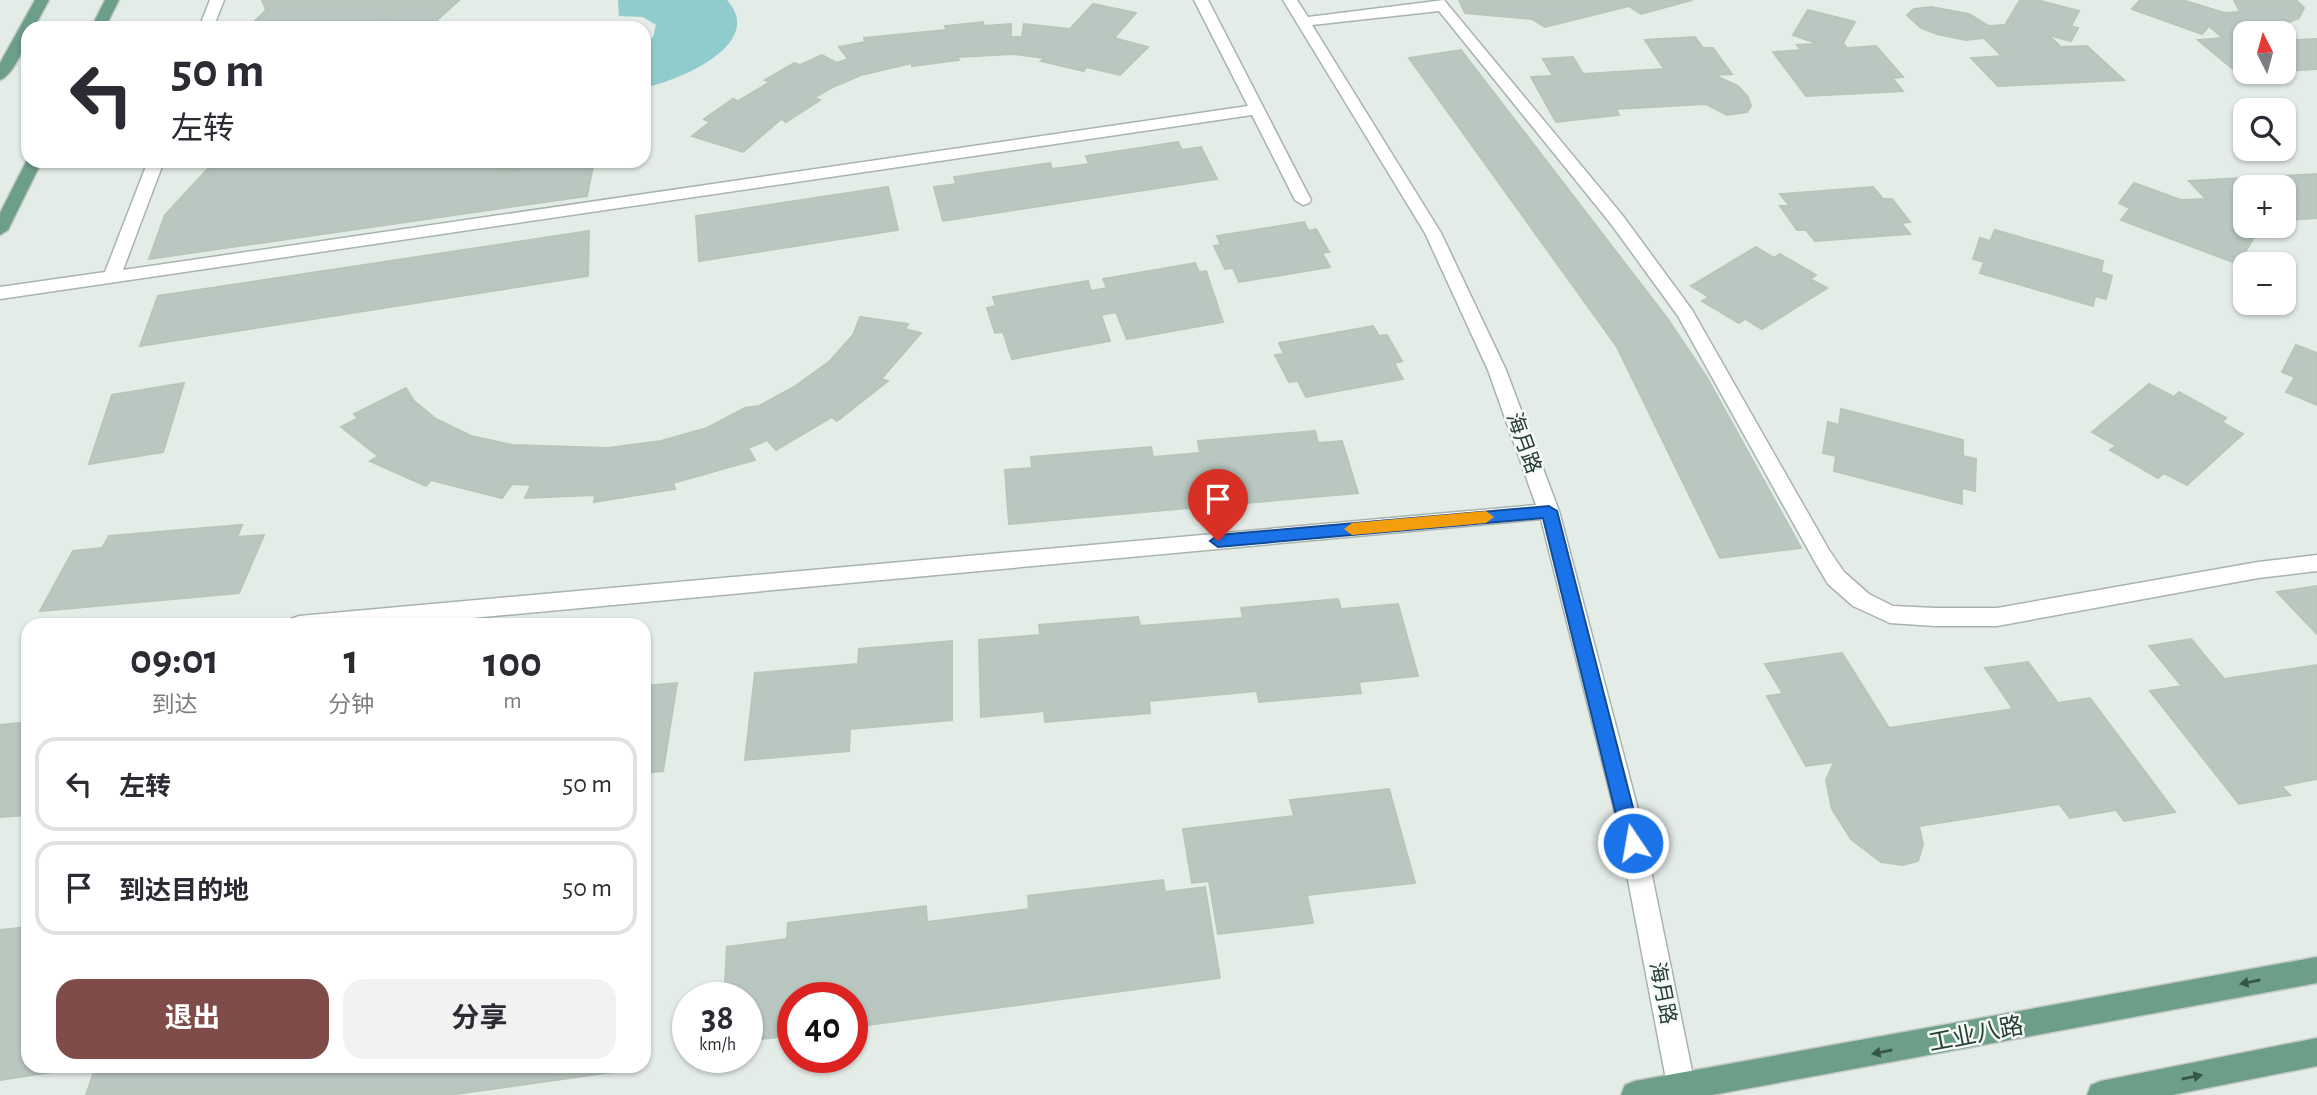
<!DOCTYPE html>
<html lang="zh">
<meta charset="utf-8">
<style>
:root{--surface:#fff;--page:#f2f2f3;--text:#2b2b33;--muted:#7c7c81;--line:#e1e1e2;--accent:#804c4a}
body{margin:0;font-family:"Alegreya Sans","Noto Sans SC",sans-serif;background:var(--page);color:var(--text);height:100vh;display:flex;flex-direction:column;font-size:26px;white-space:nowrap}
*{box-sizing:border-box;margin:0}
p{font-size:23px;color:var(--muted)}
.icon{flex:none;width:38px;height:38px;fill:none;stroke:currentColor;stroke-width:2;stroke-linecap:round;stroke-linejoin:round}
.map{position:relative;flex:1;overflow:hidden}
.drawer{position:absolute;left:21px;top:618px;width:630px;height:455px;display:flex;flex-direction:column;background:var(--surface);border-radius:21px;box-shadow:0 2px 5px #0004}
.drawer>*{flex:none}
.banner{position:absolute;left:21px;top:21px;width:630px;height:147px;border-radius:21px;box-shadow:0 2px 5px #0004;background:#fff;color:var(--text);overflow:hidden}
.needle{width:46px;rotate:354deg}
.tools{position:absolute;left:2233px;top:21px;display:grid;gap:14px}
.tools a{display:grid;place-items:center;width:63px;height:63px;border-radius:14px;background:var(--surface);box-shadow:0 2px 5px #0004;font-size:35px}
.speed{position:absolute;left:672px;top:982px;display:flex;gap:14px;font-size:35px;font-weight:700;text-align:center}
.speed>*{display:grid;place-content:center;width:91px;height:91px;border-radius:50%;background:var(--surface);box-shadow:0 2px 5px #0004;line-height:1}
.speed small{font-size:18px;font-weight:400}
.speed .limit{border:10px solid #d22;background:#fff;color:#111}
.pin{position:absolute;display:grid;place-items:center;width:60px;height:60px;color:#fff;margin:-72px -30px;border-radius:50% 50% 50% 0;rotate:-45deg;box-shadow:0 0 7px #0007}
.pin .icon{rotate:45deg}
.me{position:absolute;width:77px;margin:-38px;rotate:348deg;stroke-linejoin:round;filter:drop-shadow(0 0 5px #0008)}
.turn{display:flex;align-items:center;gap:24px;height:147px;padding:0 35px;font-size:32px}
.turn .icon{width:91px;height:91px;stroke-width:2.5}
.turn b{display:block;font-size:49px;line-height:60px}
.eta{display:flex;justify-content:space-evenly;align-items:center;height:119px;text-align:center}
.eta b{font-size:42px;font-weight:700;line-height:49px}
.action{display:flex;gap:14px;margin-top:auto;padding:14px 35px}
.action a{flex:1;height:80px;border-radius:21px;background:var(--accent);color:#fff;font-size:28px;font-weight:700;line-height:80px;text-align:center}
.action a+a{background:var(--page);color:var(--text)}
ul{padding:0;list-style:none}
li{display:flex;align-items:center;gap:21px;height:94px;margin:0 14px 10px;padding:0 21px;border:4px solid var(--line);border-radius:21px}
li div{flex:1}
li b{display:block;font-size:26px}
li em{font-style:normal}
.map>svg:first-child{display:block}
</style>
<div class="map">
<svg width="2317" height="1095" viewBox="0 0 2317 1095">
<rect width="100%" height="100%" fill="#e4ece7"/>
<path fill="#90cccd" d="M 618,0 L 727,0 C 767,45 677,81 644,88 L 644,43 L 653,37 L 656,25 L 643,17 L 619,16 Z"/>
<g fill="#b9c7c0" stroke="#b7c6bd" stroke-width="2">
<path d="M 262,0 L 459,0 L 428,28 L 248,28 L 266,10 Z"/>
<path d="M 411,0 L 459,0 L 428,28 L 377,28 L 398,5 L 403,6 Z"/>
<path d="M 1459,0 L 1692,0 L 1641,14 L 1629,6 L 1545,27 L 1532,19 L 1465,13 Z"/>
<path d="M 2020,0 L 2037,0 L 2079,11 L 2071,26 L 2078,28 L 2071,41 L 2048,35 L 2061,47 L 2087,46 L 2124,80 L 1998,86 L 1971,58 L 2002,56 L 1984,38 L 1966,40 L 1937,34 L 1921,28 L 1907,15 L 1914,9 L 1931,7 L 1969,14 L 1989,26 L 2005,25 Z"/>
<path d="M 2140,0 L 2182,0 L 2225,13 L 2240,12 L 2234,0 L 2296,0 L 2304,8 L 2299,18 L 2289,22 L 2271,23 L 2293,40 L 2317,39 L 2317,69 L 2284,71 L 2284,33 L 2245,33 L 2245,72 L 2269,72 L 2239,74 L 2198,40 L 2223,38 L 2209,26 L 2202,34 L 2132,9 Z"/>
<path d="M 1093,4 L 1136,13 L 1114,38 L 1148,47 L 1120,75 L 1086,67 L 1084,71 L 1041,61 L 1045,58 L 1014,54 L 957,57 L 959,60 L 912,66 L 912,63 L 861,75 L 833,87 L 814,98 L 820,100 L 786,122 L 781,119 L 743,152 L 692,136 L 710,122 L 704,119 L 733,99 L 738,101 L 770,82 L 765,80 L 794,63 L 800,65 L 822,55 L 837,63 L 848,59 L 839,47 L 865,42 L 864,38 L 946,30 L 945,26 L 983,22 L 984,26 L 1011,24 L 1011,37 L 1022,37 L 1024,24 L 1070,29 Z"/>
<path d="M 1808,10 L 1855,22 L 1843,43 L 1847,48 L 1876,46 L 1903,77 L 1892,78 L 1903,91 L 1806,96 L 1773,52 L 1801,50 L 1797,45 L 1819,44 L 1793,35 Z"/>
<path d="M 1695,37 L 1703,48 L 1713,48 L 1732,74 L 1714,75 L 1738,86 L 1748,97 L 1751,106 L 1747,112 L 1727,115 L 1706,104 L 1616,109 L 1619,115 L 1556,122 L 1531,77 L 1553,76 L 1543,59 L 1573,57 L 1583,74 L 1664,69 L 1645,40 Z"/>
<path d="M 1461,50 L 1667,318 L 1706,376 L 1801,548 L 1720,558 L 1617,347 L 1409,58 Z"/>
<path d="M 1178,142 L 1182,150 L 1201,147 L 1217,179 L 943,221 L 934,187 L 956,184 L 954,177 L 1050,163 L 1052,169 L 1089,164 L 1086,156 Z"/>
<path d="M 215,161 L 594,161 L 587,196 L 149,259 L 165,215 Z"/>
<path d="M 461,161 L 585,161 L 582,167 L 519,166 L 516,170 Z"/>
<path d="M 2317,174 L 2317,218 L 2284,220 L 2284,187 L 2245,187 L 2245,222 L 2241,222 L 2259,229 L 2238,264 L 2121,220 L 2130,208 L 2119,203 L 2134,183 L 2181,200 L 2206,199 L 2189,181 Z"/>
<path d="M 888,187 L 898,230 L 699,261 L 696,216 Z"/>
<path d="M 1873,187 L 1883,199 L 1892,199 L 1910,222 L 1901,223 L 1910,234 L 1815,241 L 1806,230 L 1797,230 L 1780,206 L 1790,206 L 1780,194 Z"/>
<path d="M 1304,222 L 1309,231 L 1316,229 L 1329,252 L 1322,253 L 1330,267 L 1239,282 L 1233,268 L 1225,269 L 1214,246 L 1221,245 L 1217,236 Z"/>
<path d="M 1995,230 L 2103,261 L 2101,272 L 2112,276 L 2106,299 L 2095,296 L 2093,306 L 1980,273 L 1984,262 L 1973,259 L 1980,238 L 1990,241 Z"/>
<path d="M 589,231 L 588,276 L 140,346 L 158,296 Z"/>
<path d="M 1756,247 L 1774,258 L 1780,254 L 1816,275 L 1810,279 L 1827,288 L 1762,329 L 1745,319 L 1739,323 L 1702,301 L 1709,297 L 1691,286 Z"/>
<path d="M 1195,263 L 1199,272 L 1206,271 L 1223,322 L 1127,339 L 1116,312 L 1101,315 L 1110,341 L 1012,359 L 1003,332 L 995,333 L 987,308 L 996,306 L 993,297 L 1088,281 L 1091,291 L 1107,288 L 1103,279 Z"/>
<path d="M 860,317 L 908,324 L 905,329 L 921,333 L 881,379 L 888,381 L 837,421 L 832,417 L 776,450 L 767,440 L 758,444 L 748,448 L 755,460 L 673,483 L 675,489 L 594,502 L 595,495 L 525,498 L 531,485 L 512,484 L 502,498 L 431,480 L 426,486 L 370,461 L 378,456 L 341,427 L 358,418 L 354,414 L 406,388 L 414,401 L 436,419 L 471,436 L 512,445 L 608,448 L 661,441 L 707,428 L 745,408 L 759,406 L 794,387 L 830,361 L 853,335 Z"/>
<path d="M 1373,326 L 1379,336 L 1387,335 L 1402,361 L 1394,363 L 1403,379 L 1306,397 L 1298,381 L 1289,382 L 1275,355 L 1284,354 L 1279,343 Z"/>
<path d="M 2296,345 L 2317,353 L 2317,405 L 2286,392 L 2295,377 L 2282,372 Z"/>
<path d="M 184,383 L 163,452 L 89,464 L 112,395 Z"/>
<path d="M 2149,384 L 2174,397 L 2179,392 L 2226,418 L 2222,422 L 2243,434 L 2187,485 L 2164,473 L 2158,478 L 2110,450 L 2116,446 L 2092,432 Z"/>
<path d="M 1841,409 L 1963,440 L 1963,456 L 1976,459 L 1975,491 L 1962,488 L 1962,504 L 1834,471 L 1836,456 L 1823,453 L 1828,422 L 1839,425 Z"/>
<path d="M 1315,431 L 1318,443 L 1342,441 L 1358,493 L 1009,524 L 1005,470 L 1032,468 L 1031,457 L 1151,447 L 1153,457 L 1200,453 L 1198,441 Z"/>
<path d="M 242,525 L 237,537 L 264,535 L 239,593 L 40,611 L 73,551 L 102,548 L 109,536 Z"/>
<path d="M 2317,586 L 2317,634 L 2277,592 Z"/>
<path d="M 1338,599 L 1341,609 L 1398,604 L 1418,676 L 1359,682 L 1361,693 L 1259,702 L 1257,691 L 1149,701 L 1150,713 L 1045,722 L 1044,711 L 981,717 L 979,640 L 1040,635 L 1039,625 L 1138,617 L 1140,626 L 1243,618 L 1241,608 Z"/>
<path d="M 2191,639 L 2224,679 L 2317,665 L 2317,779 L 2281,786 L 2290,795 L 2239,804 L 2150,691 L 2182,686 L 2149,646 Z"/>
<path d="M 952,641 L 952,720 L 850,729 L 849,751 L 745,760 L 755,673 L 858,664 L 859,649 Z"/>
<path d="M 1842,653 L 1889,728 L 2013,709 L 1985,668 L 2028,662 L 2058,703 L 2090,698 L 2175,812 L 2124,821 L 2116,810 L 2070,818 L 2059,804 L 1919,826 L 1923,845 L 1918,861 L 1903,865 L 1881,862 L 1851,839 L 1832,809 L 1826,780 L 1834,762 L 1806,766 L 1767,696 L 1783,694 L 1765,664 Z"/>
<path d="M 677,683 L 663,771 L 644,773 L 644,686 Z"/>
<path d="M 28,722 L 28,815 L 0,817 L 0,725 Z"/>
<path d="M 1389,789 L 1415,883 L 1307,895 L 1313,923 L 1218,934 L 1209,881 L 1192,883 L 1183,829 L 1294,816 L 1290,800 Z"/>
<path d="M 1163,880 L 1165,892 L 1205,887 L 1220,978 L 852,1027 L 852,998 L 793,998 L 793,1035 L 747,1041 L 747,998 L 724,998 L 727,947 L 787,939 L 788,923 L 926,906 L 927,922 L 1029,909 L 1028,896 Z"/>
<path d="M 28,927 L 28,948 L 21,964 L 28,963 L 28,1066 L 91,1066 L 0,1080 L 0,930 Z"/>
<path d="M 96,1066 L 614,1066 L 614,1072 L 449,1095 L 86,1095 Z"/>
</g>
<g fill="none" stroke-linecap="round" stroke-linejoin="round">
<g stroke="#a7b4ad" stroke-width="3">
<g id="minor">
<path d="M 210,0 L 224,0 L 213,28 L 199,28 Z"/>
<path d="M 1194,0 L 1208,0 L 1311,200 L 1309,203 L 1303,205 L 1295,200 L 1252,115 L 0,299 L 0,287 L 105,272 L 148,161 L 164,161 L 123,270 L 1248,106 Z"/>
<path d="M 1283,0 L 1297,0 L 1308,17 L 1444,0 L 1623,216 L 1692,310 L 1829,550 L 1844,572 L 1869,594 L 1893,606 L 1935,608 L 1997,608 L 2258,562 L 2317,555 L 2317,571 L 2258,578 L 1997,626 L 1935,626 L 1890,623 L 1853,606 L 1828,584 L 1815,562 L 1678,316 L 1611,224 L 1439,11 L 1312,25 L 1441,233 L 1506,370 L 1559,511 L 1640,817 L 1697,1095 L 1669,1095 L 1616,817 L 1541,519 L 396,625 L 288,625 L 291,619 L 299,616 L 1536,505 L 1488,370 L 1425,233 Z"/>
</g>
</g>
<g stroke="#c2c9c6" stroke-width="3">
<g id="major">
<path d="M 35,0 L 49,0 L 34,28 L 28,28 C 28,42 14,75 0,80 L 0,63 Z"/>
<path d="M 105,0 L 119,0 L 105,28 L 91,28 Z"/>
<path d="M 28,158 L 28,161 L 42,161 L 8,230 L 0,235 L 0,213 Z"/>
<path d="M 2317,957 L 2317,983 L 1712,1095 L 1621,1095 L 1625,1085 L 1635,1081 Z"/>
<path d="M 2317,1038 L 2317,1066 L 2172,1095 L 2087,1095 L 2091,1085 L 2101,1081 Z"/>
</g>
</g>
<use href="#minor" fill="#fff" fill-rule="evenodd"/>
<use href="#major" fill="#6c9e8a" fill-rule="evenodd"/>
</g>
<defs><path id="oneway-solid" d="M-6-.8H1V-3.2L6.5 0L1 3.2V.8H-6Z" transform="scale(1.75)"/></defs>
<g fill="#375549">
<use href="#oneway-solid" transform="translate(2250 982) rotate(169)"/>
<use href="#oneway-solid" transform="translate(1882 1052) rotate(169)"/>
<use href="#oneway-solid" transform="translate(2192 1077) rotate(-11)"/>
</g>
<path fill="#1a73e8" stroke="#114b97" stroke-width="2" d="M 1549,506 L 1557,511 L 1642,843 L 1640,849 L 1633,851 L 1626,849 L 1623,843 L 1543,518 L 1218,547 L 1210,541 L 1218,535 Z"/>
<path fill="#f59e0b" d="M 1486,511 L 1494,517 L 1486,523 L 1352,535 L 1344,529 L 1352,523 Z"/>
<g text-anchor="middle" stroke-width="5" stroke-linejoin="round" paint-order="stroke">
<g font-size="21" fill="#253d33" stroke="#f4f9f6">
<text transform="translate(1524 443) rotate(70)" y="7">海月路</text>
<text transform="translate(1663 993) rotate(79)" y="7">海月路</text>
</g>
<g font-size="24" fill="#253d33" stroke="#f4f9f6">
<text transform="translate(1976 1034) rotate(-11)" y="8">工业八路</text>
</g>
</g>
</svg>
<div class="tools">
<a><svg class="needle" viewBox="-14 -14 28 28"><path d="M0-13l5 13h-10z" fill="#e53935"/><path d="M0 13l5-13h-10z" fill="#7c7c81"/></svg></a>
<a><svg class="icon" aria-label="search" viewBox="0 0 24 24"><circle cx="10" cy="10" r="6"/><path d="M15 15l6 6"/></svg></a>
<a>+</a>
<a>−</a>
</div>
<div class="speed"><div>38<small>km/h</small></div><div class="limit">40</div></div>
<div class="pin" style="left:1218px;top:541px;background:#d93025"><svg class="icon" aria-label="arrive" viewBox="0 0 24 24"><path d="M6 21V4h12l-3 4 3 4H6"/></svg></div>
<svg class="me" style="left:1633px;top:843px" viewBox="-20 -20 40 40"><circle r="17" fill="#1a73e8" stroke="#fff" stroke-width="3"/><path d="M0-11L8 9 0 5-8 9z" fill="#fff"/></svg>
<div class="banner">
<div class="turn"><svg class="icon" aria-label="left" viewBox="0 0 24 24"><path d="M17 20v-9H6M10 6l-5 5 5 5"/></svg><div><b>50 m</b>左转</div></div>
</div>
<section class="drawer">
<div class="eta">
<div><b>09:01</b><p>到达</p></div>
<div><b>1</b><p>分钟</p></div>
<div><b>100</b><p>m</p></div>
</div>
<ul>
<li><svg class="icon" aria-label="left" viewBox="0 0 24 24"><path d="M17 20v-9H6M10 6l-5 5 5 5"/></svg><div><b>左转</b></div><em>50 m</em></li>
<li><svg class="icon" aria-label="arrive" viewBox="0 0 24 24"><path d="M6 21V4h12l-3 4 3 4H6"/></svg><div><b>到达目的地</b></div><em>50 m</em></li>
</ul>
<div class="action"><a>退出</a><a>分享</a></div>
</section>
</div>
